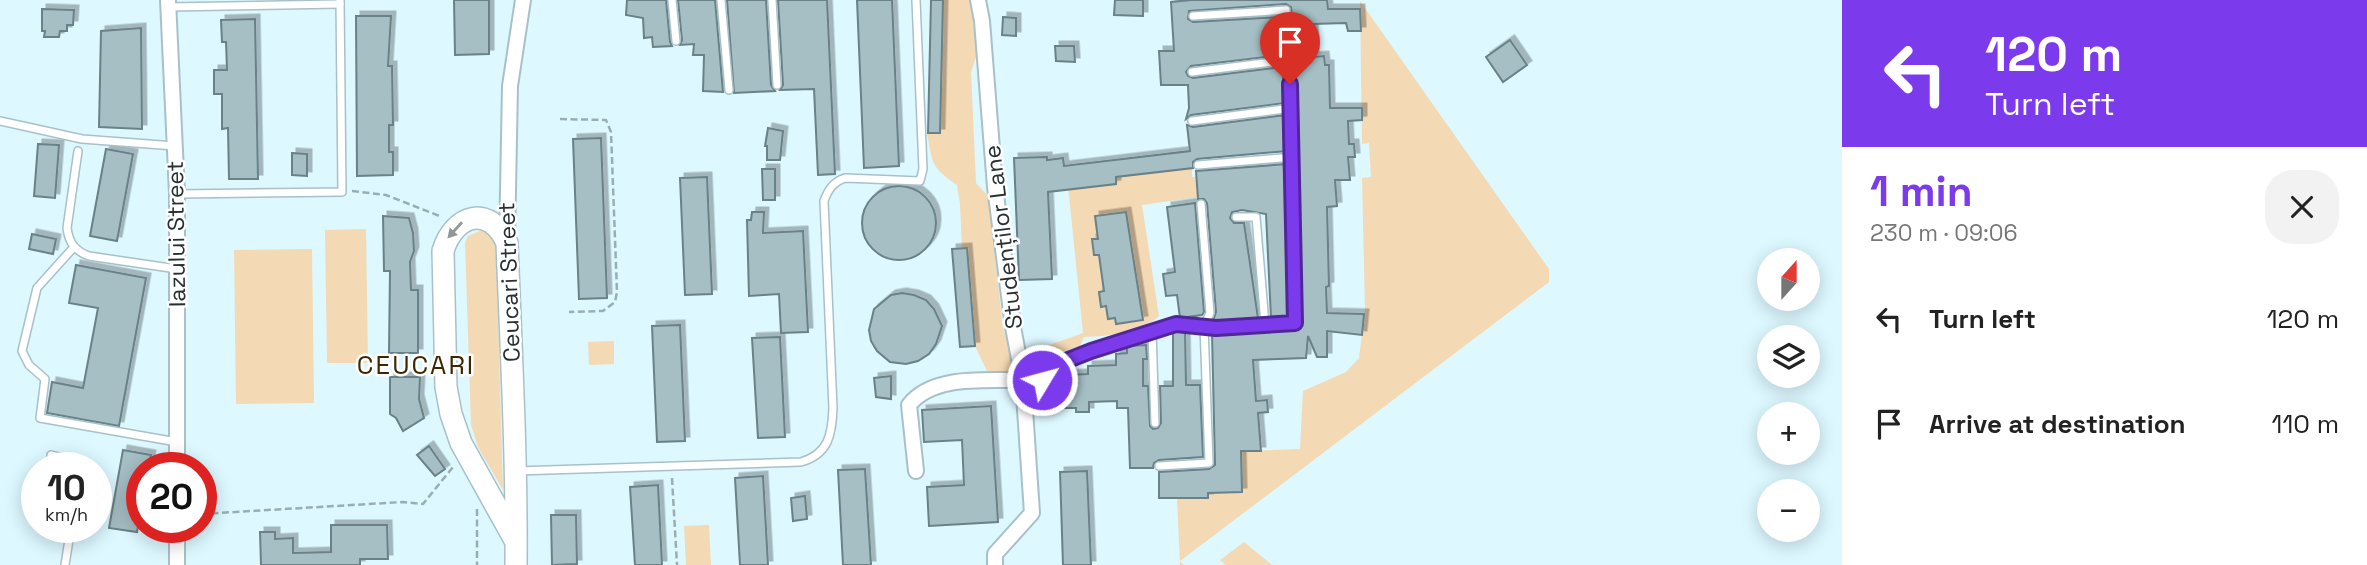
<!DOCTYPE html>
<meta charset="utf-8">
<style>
:root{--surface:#fff;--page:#f2f2f2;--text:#222;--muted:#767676;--accent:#7c3aed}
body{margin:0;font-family:"Space Grotesk",sans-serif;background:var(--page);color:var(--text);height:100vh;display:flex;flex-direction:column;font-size:26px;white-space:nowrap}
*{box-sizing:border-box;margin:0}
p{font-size:23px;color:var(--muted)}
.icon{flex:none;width:38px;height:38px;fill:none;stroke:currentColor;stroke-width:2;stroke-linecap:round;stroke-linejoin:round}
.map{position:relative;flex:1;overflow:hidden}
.drawer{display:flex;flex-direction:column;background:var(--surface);width:525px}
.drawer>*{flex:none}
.hud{background:#7c3aed;color:#fff;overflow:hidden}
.needle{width:46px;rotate:21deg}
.fabs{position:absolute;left:1757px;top:248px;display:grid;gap:14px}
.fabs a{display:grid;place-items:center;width:63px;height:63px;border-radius:50%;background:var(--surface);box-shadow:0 4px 18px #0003;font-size:35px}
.speed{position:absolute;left:21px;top:452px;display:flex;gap:14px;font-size:35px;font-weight:700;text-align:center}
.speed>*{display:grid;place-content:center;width:91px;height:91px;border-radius:50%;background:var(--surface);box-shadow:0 4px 18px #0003;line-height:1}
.speed small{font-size:18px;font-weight:400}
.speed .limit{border:10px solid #d22;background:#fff;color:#111}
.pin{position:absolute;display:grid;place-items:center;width:60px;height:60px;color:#fff;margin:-72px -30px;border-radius:50% 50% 50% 0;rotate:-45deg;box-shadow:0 0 7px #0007}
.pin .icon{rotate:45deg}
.me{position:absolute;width:77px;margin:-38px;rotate:53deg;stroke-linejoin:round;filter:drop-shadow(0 0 5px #0008)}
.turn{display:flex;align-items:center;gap:24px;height:147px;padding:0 28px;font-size:32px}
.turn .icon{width:91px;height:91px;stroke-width:2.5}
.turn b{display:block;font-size:49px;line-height:60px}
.round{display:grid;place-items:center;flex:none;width:74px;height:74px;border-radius:28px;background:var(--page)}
.summary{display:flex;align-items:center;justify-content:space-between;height:119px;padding:0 28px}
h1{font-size:42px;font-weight:700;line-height:52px;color:var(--accent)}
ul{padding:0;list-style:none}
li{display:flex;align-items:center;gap:21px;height:105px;padding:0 28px}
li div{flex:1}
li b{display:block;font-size:26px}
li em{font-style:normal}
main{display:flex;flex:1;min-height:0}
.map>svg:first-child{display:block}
</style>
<main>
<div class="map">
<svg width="1842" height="565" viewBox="0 0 1842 565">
<defs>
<filter id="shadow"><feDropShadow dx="4.5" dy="-4.5" stdDeviation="0" flood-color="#0004"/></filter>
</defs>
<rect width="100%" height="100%" fill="#ddf8ff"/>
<g fill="#f3d9b4">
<path d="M 943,0 L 970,0 L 978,51 L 971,72 L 976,183 L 988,196 L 1003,328 L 1017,370 L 991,379 L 975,346 L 967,249 L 962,249 L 960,204 L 957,185 C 930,166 933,164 927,133 L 940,133 Z"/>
<path d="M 1360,1 L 1549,269 L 1549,282 L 1180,561 L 1184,565 L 1180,565 L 1177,498 L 1207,497 L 1208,493 L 1242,492 L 1241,451 L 1300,449 L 1303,391 L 1346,372 L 1359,358 L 1365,310 L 1362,178 L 1371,177 L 1369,143 L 1362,144 Z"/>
<path d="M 1066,166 L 1192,168 L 1192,177 L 1196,177 L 1198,197 L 1142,205 L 1159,316 C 1139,333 1109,336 1084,337 L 1080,346 L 1049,356 L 1031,375 L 1027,353 L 1083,333 Z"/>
<path d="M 366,229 L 368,363 L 327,363 L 325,230 Z"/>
<path d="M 484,229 L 494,235 L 496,247 L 503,490 L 478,447 L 471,425 L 465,243 L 468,236 Z"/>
<path d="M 312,249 L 314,403 L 236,404 L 234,250 Z"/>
<path d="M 614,341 L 614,364 L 589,365 L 588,342 Z"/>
<path d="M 709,525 L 711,565 L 686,565 L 684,526 Z"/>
<path d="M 1244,542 L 1272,565 L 1226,565 L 1220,560 Z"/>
</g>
<g fill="#a5bfc5" stroke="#698187" stroke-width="2" filter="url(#shadow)">
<path d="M 454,0 L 489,0 L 489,54 L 455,55 Z"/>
<path d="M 627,0 L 666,0 L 670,42 L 672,46 L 653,47 L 652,37 L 644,38 L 643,18 L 626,15 Z"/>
<path d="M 678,0 L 715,0 L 723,92 L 703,91 L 704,55 L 693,55 L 694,44 L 680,45 L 682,40 Z"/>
<path d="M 727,0 L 766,0 L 771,85 L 775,91 L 734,93 Z"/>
<path d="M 778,0 L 827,0 L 835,174 L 818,175 L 814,89 L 780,90 L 783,85 Z"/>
<path d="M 857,0 L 892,0 L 899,166 L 864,168 Z"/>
<path d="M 931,0 L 943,0 L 940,133 L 928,133 Z"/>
<path d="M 1115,0 L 1143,0 L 1143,16 L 1114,15 Z"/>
<path d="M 1191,0 L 1327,0 L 1328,9 L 1360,9 L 1361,31 L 1348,31 L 1346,23 L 1313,24 L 1314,57 L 1324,56 L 1325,65 L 1329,65 L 1330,108 L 1362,108 L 1362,120 L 1348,121 L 1349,144 L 1354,144 L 1355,157 L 1348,157 L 1350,180 L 1335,180 L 1337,206 L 1327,207 L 1329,286 L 1326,287 L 1327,313 L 1364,314 L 1362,335 L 1327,331 L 1327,357 L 1317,357 L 1308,336 L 1306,358 L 1253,360 L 1256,401 L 1267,400 L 1268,412 L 1258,413 L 1261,451 L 1241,451 L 1242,492 L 1208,493 L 1208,498 L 1159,498 L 1159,472 L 1209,469 L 1215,465 L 1212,333 L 1295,329 L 1301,323 L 1298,108 L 1291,7 L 1286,4 L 1189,11 L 1188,19 L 1193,22 L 1280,17 L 1282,55 L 1191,66 L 1186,72 L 1188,76 L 1193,78 L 1282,67 L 1285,103 L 1191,115 L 1186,119 L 1189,108 L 1188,85 L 1161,85 L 1159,51 L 1174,51 L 1171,2 Z"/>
<path d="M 42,9 L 74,10 L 73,25 L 67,25 L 67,31 L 60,31 L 59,37 L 44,37 L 45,31 L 42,31 Z"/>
<path d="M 356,16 L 391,16 L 388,66 L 392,66 L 393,125 L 389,125 L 389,152 L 393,152 L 393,175 L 357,176 Z"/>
<path d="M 1003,17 L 1016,18 L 1016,36 L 1002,35 Z"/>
<path d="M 255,19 L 258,179 L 229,179 L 228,128 L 222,129 L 222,94 L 214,94 L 214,70 L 227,70 L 226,42 L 222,42 L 221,20 Z"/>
<path d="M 141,28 L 142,129 L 99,127 L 101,31 Z"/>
<path d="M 1510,40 L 1527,65 L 1503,82 L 1486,57 Z"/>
<path d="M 1055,46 L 1074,46 L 1075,62 L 1056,61 Z"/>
<path d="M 1286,115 L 1287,151 L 1197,159 L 1193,162 L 1193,168 L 1116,177 L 1116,184 L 1048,192 L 1052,279 L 1019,280 L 1014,158 L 1047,157 L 1047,160 L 1063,158 L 1064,166 L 1190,151 L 1187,125 L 1193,127 Z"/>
<path d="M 768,128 L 783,131 L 780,160 L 767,160 L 767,146 L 765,146 Z"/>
<path d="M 601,138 L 607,298 L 579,299 L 573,139 Z"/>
<path d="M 38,144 L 59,145 L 55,198 L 34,196 Z"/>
<path d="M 106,149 L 133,154 L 117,241 L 90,236 Z"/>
<path d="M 292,153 L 307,154 L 307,176 L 292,175 Z"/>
<path d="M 1287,164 L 1289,317 L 1271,318 L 1266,214 L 1242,210 L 1232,212 L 1230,218 L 1234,223 L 1244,223 L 1258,318 L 1213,321 L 1216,312 L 1207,203 L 1204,199 L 1198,199 L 1196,171 Z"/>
<path d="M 762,169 L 775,169 L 775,200 L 763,200 Z"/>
<path d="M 707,177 L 712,294 L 685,295 L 680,178 Z"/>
<circle cx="899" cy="223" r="37"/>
<path d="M 1195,203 L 1204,312 L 1202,315 L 1180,318 L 1177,295 L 1166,296 L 1163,274 L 1175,272 L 1167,207 Z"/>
<path d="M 752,212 L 764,212 L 763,233 L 803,231 L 808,332 L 781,333 L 779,294 L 749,296 L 747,220 L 751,220 Z"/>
<path d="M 1126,212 L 1143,320 L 1116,324 L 1115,318 L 1108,319 L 1106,306 L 1101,307 L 1099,292 L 1104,291 L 1099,255 L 1094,255 L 1092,239 L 1098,239 L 1095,216 Z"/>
<path d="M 383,216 L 409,218 L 413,233 L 414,251 L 410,262 L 411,290 L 418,290 L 418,353 L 389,353 L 390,271 L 384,271 Z"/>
<path d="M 32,234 L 56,239 L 53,254 L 29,249 Z"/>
<path d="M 967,248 L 975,346 L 960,347 L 952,249 Z"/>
<path d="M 76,265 L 146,278 L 119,426 L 47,413 L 52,382 L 83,388 L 98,308 L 69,303 Z"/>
<path d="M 902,293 L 914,295 L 926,300 L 934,309 L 942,326 L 936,344 L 929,354 L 918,361 L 906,364 L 890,362 L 877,351 L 871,341 L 869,330 L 874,309 L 891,295 Z"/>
<path d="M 680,325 L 685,441 L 657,442 L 652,326 Z"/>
<path d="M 1173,331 L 1185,331 L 1186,385 L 1200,385 L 1203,457 L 1159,460 L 1154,463 L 1153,468 L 1130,468 L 1128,408 L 1117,408 L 1117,401 L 1089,402 L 1089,412 L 1076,412 L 1076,408 L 1064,408 L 1063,375 L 1088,374 L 1088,366 L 1116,365 L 1116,354 L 1127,353 L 1127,346 L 1146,345 L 1147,359 L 1143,359 L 1143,386 L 1148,386 L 1150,426 L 1153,429 L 1158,428 L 1161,423 L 1160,386 L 1173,386 Z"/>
<path d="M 780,337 L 785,437 L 758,438 L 752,338 Z"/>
<path d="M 891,376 L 891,399 L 876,397 L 874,378 Z"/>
<path d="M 390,377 L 420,377 L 419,399 L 424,418 L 403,431 L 396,418 L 390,414 Z"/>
<path d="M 991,406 L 998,522 L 929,526 L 927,487 L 964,485 L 962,440 L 924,442 L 922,410 Z"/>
<path d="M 429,446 L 445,469 L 435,476 L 417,455 Z"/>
<path d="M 123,450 L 151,455 L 148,467 L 142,467 L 142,505 L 137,532 L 109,528 Z"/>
<path d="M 865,469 L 871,565 L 843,565 L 838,470 Z"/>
<path d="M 1087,471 L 1091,565 L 1063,565 L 1060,472 Z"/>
<path d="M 763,476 L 768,565 L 740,565 L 735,478 Z"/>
<path d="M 658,485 L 662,565 L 635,565 L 630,487 Z"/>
<path d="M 805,496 L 807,519 L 793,521 L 791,498 Z"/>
<path d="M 551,515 L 576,515 L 577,564 L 552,565 Z"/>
<path d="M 331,525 L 387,525 L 388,559 L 360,559 L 360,565 L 261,565 L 260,532 L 275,532 L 275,539 L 293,538 L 293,553 L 331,552 Z"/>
</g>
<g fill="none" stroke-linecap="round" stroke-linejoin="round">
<g stroke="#a8c1c8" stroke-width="10">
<g id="lane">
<path d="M 672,0 L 676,41"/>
<path d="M 721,0 L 729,90"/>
<path d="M 772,0 L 777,85"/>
<path d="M 169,7 L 340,4"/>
<path d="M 1193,16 L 1286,10 L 1288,60"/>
<path d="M 1192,72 L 1288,60 L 1292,108"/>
<path d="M 0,121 L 82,139 L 175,146"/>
<path d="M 1192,121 L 1292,108 L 1293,157"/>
<path d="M 78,151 L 67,228 C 69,243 75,251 89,256 L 177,269"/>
<path d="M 1198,165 L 1293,157 L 1295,323 L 1265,324"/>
<path d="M 177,194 L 342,192 L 340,0"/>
<path d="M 1201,204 L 1210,313 L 1204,326 L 1216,328 L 1265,324 L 1256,217 L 1236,217"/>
<path d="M 74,247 L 37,288 L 22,351 L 29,365 L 45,379 L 40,418 L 177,442"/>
<path d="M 1152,331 L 1155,423"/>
<path d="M 1028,403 L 1042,380 L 1058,364 L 1091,351 L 1176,324 L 1204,326 L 1209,463 L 1159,466"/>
<path d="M 51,455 L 80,462 L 81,467"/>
<path d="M 516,471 L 801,462 C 829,454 832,434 833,408 L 824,201 C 828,190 833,182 845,178 L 920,181 L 923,169 L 916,0"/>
<path d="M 65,565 L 71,527"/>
</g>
</g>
<g stroke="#a8c1c8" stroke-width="18">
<g id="street">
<path d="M 168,0 L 177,194 L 177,467"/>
<path d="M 978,0 L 982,21 L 995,187 L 1013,327 L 1023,380 L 1032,513 L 995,554 L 995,565"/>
<path d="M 507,242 L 510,86 L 523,0"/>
<path d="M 916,471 L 909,405 C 933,374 987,381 1023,380"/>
<path d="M 177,565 L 177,527"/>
</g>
</g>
<g stroke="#a8c1c8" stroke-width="24">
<path id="secondary" d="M 516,565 C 517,458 511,350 507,243 C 490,204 454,214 443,251 L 446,387 L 451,414 L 461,443 L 516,542"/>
</g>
<g stroke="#99aeb4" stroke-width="2.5" stroke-dasharray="7 3.5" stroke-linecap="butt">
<path d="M 560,119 L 606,120 L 611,132 L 617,292 L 615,302 L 603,311 L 569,312"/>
<path d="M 352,191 L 386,195 L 442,217"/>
<path d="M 672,478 L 677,565"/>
<path d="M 477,509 L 477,565"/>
<path d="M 201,514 L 403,502 L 423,504 L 453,467"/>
</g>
<use href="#lane" stroke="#fff" stroke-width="7"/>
<use href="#street" stroke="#fff" stroke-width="14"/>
<use href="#secondary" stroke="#fff" stroke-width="21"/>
</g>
<defs><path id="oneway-solid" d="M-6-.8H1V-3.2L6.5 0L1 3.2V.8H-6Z" transform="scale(1.75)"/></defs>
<use fill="#929899" href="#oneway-solid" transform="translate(455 230) rotate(132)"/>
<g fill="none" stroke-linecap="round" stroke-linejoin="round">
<g stroke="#51269a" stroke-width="18">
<path id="route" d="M 1042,380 L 1058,364 L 1091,351 L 1176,324 L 1216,328 L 1295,323 L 1290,84"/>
</g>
<use href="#route" stroke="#7c3aed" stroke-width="12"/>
</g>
<g text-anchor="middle" stroke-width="5" stroke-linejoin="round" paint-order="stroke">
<g font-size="23" fill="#263033" stroke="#fff">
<text transform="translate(176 234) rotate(-91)" y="8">Iazului Street</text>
<text transform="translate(1003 237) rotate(-97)" y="8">Studenților Lane</text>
<text transform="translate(509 282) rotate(-92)" y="8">Ceucari Street</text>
</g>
<g font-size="26" letter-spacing="2" fill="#3c2701" stroke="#fff">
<text x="416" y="374">CEUCARI</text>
</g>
</g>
</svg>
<div class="fabs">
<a><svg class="needle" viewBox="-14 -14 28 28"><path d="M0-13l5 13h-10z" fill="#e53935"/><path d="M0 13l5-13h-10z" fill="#767676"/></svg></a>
<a><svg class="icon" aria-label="layers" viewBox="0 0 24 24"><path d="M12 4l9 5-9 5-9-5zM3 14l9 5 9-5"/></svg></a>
<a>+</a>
<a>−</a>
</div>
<div class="speed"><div>10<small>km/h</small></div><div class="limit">20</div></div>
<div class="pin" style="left:1290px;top:84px;background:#d93025"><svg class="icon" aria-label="arrive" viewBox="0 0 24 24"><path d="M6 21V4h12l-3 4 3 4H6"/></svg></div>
<svg class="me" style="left:1042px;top:380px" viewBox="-20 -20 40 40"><circle r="17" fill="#7c3aed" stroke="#fff" stroke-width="3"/><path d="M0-11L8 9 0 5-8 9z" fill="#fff"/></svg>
</div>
<section class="drawer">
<div class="hud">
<div class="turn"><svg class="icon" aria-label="left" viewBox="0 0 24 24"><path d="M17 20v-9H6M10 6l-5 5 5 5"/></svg><div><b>120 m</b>Turn left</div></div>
</div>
<div class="summary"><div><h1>1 min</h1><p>230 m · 09:06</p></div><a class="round"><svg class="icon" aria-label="close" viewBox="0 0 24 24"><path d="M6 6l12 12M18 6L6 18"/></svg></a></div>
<ul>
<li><svg class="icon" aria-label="left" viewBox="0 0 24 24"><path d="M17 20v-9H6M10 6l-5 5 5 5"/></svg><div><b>Turn left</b></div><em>120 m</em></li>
<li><svg class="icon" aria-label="arrive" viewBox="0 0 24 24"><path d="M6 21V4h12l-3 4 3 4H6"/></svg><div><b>Arrive at destination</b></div><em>110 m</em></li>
</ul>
</section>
</main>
